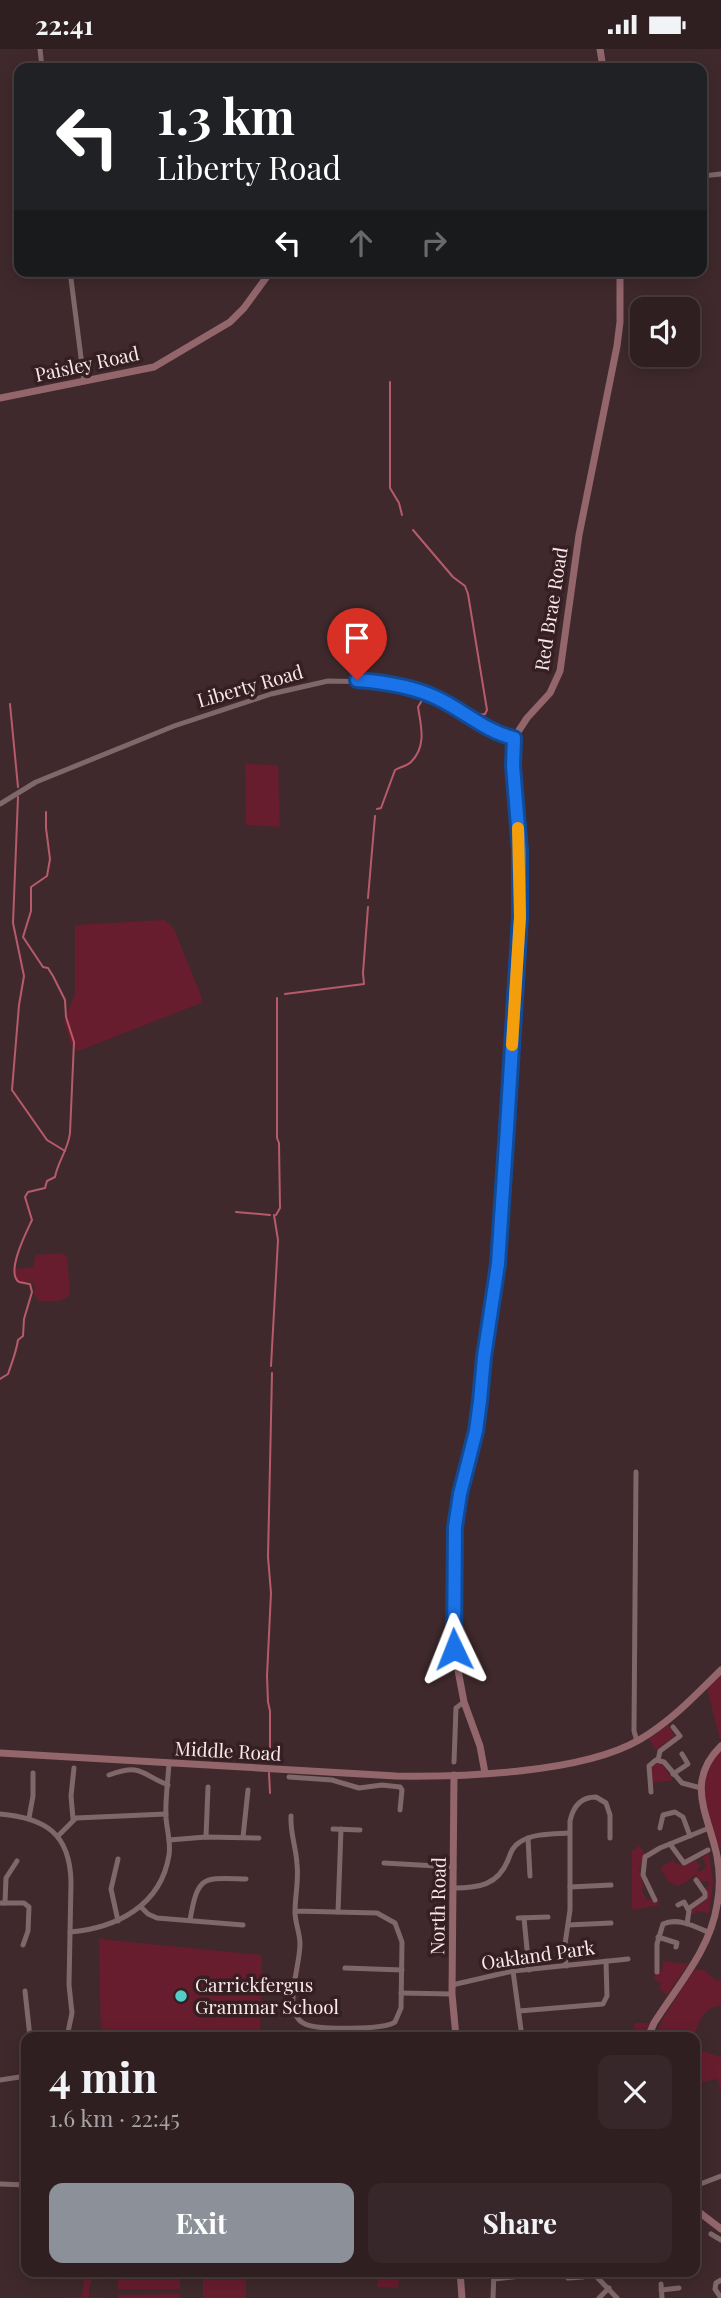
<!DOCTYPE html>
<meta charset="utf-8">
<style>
:root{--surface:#2f1f21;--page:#37272a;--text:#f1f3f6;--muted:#a7a2a5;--line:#4a3d3f;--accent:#8c9099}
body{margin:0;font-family:"Playfair Display",serif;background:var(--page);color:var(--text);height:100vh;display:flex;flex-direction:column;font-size:26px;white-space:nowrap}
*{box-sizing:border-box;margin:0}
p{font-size:23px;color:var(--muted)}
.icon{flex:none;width:38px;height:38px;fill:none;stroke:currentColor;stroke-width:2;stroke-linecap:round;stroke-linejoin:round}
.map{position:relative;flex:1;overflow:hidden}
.details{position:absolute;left:21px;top:1983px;width:679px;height:245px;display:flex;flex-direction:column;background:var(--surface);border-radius:14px;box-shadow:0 4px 18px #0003,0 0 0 2px var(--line)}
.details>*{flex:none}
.top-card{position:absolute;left:14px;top:14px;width:693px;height:214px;border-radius:14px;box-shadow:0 4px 18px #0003,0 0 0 2px var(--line);background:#202124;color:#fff;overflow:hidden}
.tools{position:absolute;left:630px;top:248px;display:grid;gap:14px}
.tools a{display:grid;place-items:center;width:70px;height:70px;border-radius:14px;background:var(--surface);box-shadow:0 4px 18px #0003,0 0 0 2px var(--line);font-size:35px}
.pin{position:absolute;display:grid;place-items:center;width:60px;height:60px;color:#fff;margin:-72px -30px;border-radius:50% 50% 50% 0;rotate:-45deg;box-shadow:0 0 7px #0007}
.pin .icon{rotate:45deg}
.me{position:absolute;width:77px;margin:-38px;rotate:358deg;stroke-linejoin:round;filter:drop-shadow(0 0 5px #0008)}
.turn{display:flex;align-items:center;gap:24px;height:147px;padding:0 28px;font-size:32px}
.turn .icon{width:91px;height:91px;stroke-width:2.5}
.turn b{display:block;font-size:49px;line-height:60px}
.lanes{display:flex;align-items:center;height:66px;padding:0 28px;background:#0003;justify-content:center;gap:35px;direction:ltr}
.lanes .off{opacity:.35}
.round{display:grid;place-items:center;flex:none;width:74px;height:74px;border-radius:14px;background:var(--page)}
.summary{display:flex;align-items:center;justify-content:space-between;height:119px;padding:0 28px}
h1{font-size:42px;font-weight:700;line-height:52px}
.cta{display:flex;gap:14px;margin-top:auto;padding:14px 28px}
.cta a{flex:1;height:80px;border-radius:14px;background:var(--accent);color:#fff;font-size:28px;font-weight:700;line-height:80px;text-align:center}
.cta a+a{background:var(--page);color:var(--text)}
.status{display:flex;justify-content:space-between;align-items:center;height:49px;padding:0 35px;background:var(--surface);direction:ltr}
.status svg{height:19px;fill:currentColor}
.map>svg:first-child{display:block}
</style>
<div class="status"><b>22:41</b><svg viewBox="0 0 49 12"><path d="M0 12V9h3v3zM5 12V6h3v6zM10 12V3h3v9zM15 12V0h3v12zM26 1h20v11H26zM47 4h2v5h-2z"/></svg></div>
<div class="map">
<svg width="721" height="2249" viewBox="0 0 721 2249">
<rect width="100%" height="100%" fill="#3f292c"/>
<g fill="#681d2e">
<path d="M 245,715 L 278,716 L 280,778 L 246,776 Z"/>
<path d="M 165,871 L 174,880 L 202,949 L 201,954 L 78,1002 L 71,996 L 64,973 L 75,945 L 75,876 Z"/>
<path d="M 62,1204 L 67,1207 L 70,1244 C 64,1255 51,1252 40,1252 L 34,1246 L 35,1238 L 32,1233 L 16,1233 L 14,1220 L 33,1218 L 36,1206 Z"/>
<path d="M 721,1626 L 721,1689 L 720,1690 L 707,1640 Z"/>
<path d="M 668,1676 L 675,1687 L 656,1701 L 649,1690 Z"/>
<path d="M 721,1701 L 721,1797 L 716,1799 C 707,1762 694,1734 721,1701 Z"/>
<path d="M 657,1713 L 662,1715 L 673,1731 L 653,1734 L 651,1717 Z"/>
<path d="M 639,1797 L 645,1805 L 639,1822 L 644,1838 L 641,1841 L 647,1851 L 657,1852 L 659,1856 L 632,1861 L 632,1802 Z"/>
<path d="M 709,1804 L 713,1834 L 709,1864 L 696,1862 L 695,1865 L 692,1865 L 692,1860 L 706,1851 L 706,1839 L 710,1835 L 708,1832 L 701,1833 L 696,1826 L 679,1837 L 669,1833 L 661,1821 L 662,1817 L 673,1811 L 677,1816 L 680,1815 L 684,1817 L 695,1811 L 701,1817 L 697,1820 L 699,1823 L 707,1818 L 702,1809 Z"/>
<path d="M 99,1890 L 262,1906 L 260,1988 L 210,1988 L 168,1983 L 172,1988 L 101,1988 Z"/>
<path d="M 663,1912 L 688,1915 L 667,1946 L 659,1939 L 661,1935 L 654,1929 L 655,1924 L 662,1923 Z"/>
<path d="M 694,1921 L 704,1921 L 715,1931 L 721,1932 L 721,1956 C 703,1959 699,1972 694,1988 L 654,1988 L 665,1966 Z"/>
<path d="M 635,1974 L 650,1974 L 643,1988 L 631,1988 Z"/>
<path d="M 695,2000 L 721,2008 L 721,2043 L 718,2030 L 695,2034 Z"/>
<path d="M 56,2223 L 111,2223 L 112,2230 L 92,2231 L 89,2238 L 89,2248 L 112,2249 L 57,2249 L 82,2248 L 84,2231 L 57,2231 Z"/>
<rect x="118" y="2223" width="62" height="17"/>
<rect x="203" y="2223" width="43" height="26"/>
<path d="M 379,2223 L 400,2223 L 398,2239 L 377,2238 Z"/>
<path d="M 180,2245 L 180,2249 L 118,2249 L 118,2246 Z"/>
</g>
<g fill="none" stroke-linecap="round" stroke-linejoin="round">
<g stroke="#b75b6a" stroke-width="2">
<path d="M 390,333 L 390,439 L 399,454 L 402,466"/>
<path d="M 413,481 L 453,528 L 465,537 L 468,545 L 487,661 L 485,665 L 477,666"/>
<path d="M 10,655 L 18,738"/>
<path d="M 442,655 L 465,669"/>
<path d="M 18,748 L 13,874 L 24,927 L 19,956 L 12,1041 L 47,1091 L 65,1102"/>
<path d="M 377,760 L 381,759 L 395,721 C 400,718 407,717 411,713 C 427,697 421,677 418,658 L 424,648 L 427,648"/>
<path d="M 368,849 L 375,767"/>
<path d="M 285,945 L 364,935 L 363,924 L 368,858"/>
<path d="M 236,1163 L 270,1166"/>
<path d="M 276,1166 L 280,1159 L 279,1094 L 277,1089 L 277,949"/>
<path d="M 271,1317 L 278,1191 L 274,1166"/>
<path d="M 0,1330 L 8,1325 C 12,1313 16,1304 18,1291 L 23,1287 L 24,1270 L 32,1243 L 30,1235 C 28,1235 20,1233 19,1233 C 5,1224 27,1182 32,1171 L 25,1148 L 28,1143 L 45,1139 L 47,1132 L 55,1128 C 58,1112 68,1101 70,1084 L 74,993 L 66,968 L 65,951 L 53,927 L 48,919 L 43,918 L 23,888 L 31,862 L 31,838 L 47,827 L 50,810 L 46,779 L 46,763"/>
<path d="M 270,1706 L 270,1662 L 268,1653 L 267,1627 L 271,1544 L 268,1508 L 272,1324"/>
<path d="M 269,1724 L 270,1744"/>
</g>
<g stroke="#806769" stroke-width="5">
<path d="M 40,0 L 42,19"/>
<path d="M 702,127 L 721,125"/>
<path d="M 70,222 L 84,332"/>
<path d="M 0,755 L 36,733 L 174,677 L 271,645 L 328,632 L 381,633 L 423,643 L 450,656 L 492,681 L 514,689"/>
<path d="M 636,1423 L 634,1682 L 637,1692"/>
<path d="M 658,1711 L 660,1702 L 680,1687 L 673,1678"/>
<path d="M 454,1713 L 456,1659 L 464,1653"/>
<path d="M 673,1725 L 688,1715 L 682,1705"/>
<path d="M 109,1726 C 143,1714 140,1725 168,1736"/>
<path d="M 289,1728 L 332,1731 L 359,1739 L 382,1736 L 400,1738 L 402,1741 L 400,1761"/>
<path d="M 651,1743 L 649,1717 L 656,1711 L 664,1713 L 682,1734 L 701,1739"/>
<path d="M 0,1765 C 45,1769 70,1784 71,1833 L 69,1936 L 72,1964 L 67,1988"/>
<path d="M 291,1767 C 290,1784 296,1798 297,1815 C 299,1831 295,1847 295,1863 C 295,1874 300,1884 300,1895 C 300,1914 288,1948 295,1964 C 297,1969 300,1973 305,1975 C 317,1981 385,1981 395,1973 L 401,1959 L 402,1893 L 395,1874 L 377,1864 L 295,1862"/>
<path d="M 29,1769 L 33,1747 L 33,1724"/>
<path d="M 73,1770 L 71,1747 L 74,1719"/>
<path d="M 660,1779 L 663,1766 L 675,1763 L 683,1768 L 690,1787"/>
<path d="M 333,1780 L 360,1781"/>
<path d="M 58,1787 L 76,1769 L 166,1765"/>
<path d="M 206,1788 L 208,1738"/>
<path d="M 243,1788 L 248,1741"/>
<path d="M 528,1789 L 530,1827"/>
<path d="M 169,1791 L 206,1788 L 259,1789"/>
<path d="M 670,1795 L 684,1814 L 708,1801"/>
<path d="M 118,1810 L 111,1840 L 118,1872"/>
<path d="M 384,1814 L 454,1818"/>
<path d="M 570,1838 L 611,1836"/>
<path d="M 454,1839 C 479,1839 498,1836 508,1811 C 511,1803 513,1797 520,1793 C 534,1784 553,1785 569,1784"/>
<path d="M 655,1851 L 643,1826 L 645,1808 L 660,1799 L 709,1779"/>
<path d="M 0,1854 L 24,1854 L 29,1858 L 28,1882 L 23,1896"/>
<path d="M 5,1854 L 6,1829 L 17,1812"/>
<path d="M 678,1856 L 684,1853 L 689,1862 L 687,1875"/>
<path d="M 141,1858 L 148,1865 L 157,1869 L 243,1876"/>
<path d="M 688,1860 L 705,1848 L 705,1844 L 696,1831"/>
<path d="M 338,1863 L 341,1780"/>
<path d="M 518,1869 L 548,1868"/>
<path d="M 524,1869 L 529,1921"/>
<path d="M 190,1871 C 198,1825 203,1829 246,1830"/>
<path d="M 568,1876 L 611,1874"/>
<path d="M 70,1883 C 116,1879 161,1857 169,1806 C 171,1794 167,1781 166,1769 C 165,1751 168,1732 169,1714"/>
<path d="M 658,1888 L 677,1894 L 676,1898"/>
<path d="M 566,1917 L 565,1895 L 570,1861 L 570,1772 C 573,1758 580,1748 596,1748 L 606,1754 L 610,1766 L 610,1789"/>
<path d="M 345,1919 L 402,1921"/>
<path d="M 513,1922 L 522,1988"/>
<path d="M 657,1923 L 657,1895 L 663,1875 C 678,1868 696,1878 710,1884"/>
<path d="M 452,1936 L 513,1922 L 628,1910"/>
<path d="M 25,1942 L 30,1988"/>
<path d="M 401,1944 L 452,1945"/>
<path d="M 519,1962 L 603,1955 L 607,1947 L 606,1912"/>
<path d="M 0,2031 L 26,2027"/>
<path d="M 25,2090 L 26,2089"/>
<path d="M 695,2101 L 697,2100"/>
<path d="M 0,2135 L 26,2136"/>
<path d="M 695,2137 L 721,2127"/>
<path d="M 711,2185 L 721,2191"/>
<path d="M 591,2222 L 617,2249"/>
<path d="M 554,2225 L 563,2225 L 568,2229 L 583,2228 L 589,2222"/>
<path d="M 494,2230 L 538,2225"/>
<path d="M 661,2235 L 662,2249"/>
<path d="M 661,2241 L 679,2239"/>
<path d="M 493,2249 L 494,2222"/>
<path d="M 599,2249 L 609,2239"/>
<path d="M 721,2249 L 715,2240 L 716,2234 L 721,2231"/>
</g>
<g stroke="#93666c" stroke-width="7">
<path d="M 600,0 L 603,19"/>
<path d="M 0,349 L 154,318 L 230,273 L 244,259 L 271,222"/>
<path d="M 0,1704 L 396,1727 C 463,1728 582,1724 639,1691 C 670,1673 696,1646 721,1621"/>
<path d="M 485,1724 L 480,1697 L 464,1653 L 454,1600 L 455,1478 L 459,1445 L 478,1370 L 484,1308 L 496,1235 L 520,868 L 520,802 L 513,717 L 514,689 L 527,669 L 550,644 L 560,622 L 579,486 L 617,297 L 620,273 L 620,222"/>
<path d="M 454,1726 L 452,1945 L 456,1988"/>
<path d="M 648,1988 L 654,1974 C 678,1936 710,1901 717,1856 C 720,1841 720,1823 717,1807 C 709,1767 684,1733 721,1697"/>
<path d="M 695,2160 L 721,2180"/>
<path d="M 460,2222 L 462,2249"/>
</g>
</g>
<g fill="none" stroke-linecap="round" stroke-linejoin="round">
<g stroke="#114b97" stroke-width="18">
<path id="route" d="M 357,631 C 384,633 412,637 437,649 C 463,661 486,683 514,689 L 513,717 L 520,802 L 520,868 L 507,1079 L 498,1215 L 484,1308 L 480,1352 L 476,1382 L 460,1445 L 455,1478 L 454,1600"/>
</g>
<use href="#route" stroke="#1a73e8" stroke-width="12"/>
<path stroke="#f59e0b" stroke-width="12" d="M 512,996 L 520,868 L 518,779"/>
</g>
<circle fill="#54cdc8" stroke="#351f22" stroke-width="2.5" cx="181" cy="1947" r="7"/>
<g text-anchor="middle" stroke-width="7" stroke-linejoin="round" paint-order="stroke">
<g font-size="19" fill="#f7e8e9" stroke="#351f22">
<text transform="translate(87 315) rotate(-12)" y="7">Paisley Road</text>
<text transform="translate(551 560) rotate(-81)" y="7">Red Brae Road</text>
<text transform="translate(250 637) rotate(-16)" y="7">Liberty Road</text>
<text transform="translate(228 1702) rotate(3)" y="7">Middle Road</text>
<text transform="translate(438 1857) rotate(-89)" y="7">North Road</text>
<text transform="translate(538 1906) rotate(-8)" y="7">Oakland Park</text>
</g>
<g font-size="19" fill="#f7e8e9" stroke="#351f22" text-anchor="start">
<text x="195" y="1943">Carrickfergus<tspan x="195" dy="22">Grammar School</tspan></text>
</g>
</g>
</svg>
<div class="tools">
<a><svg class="icon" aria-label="sound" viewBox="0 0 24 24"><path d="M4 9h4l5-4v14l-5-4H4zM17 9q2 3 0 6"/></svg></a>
</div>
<div class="pin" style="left:357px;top:631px;background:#d93025"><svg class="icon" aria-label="arrive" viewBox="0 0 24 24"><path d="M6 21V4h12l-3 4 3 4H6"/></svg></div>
<svg class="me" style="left:454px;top:1600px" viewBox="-20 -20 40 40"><path d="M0-17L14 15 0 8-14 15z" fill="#1a73e8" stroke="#fff" stroke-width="4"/></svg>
<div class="top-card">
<div class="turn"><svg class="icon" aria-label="left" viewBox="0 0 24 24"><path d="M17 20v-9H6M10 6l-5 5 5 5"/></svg><div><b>1.3 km</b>Liberty Road</div></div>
<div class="lanes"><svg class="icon" aria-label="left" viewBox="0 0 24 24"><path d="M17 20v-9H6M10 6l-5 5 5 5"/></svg><svg class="icon off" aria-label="ahead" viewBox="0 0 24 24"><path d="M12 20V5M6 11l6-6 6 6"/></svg><svg class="icon off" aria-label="right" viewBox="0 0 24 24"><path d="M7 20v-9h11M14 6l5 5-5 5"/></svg></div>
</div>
<section class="details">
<div class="summary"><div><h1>4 min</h1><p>1.6 km · 22:45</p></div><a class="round"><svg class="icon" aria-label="close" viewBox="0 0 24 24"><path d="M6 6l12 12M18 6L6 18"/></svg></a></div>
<div class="cta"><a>Exit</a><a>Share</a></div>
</section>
</div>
